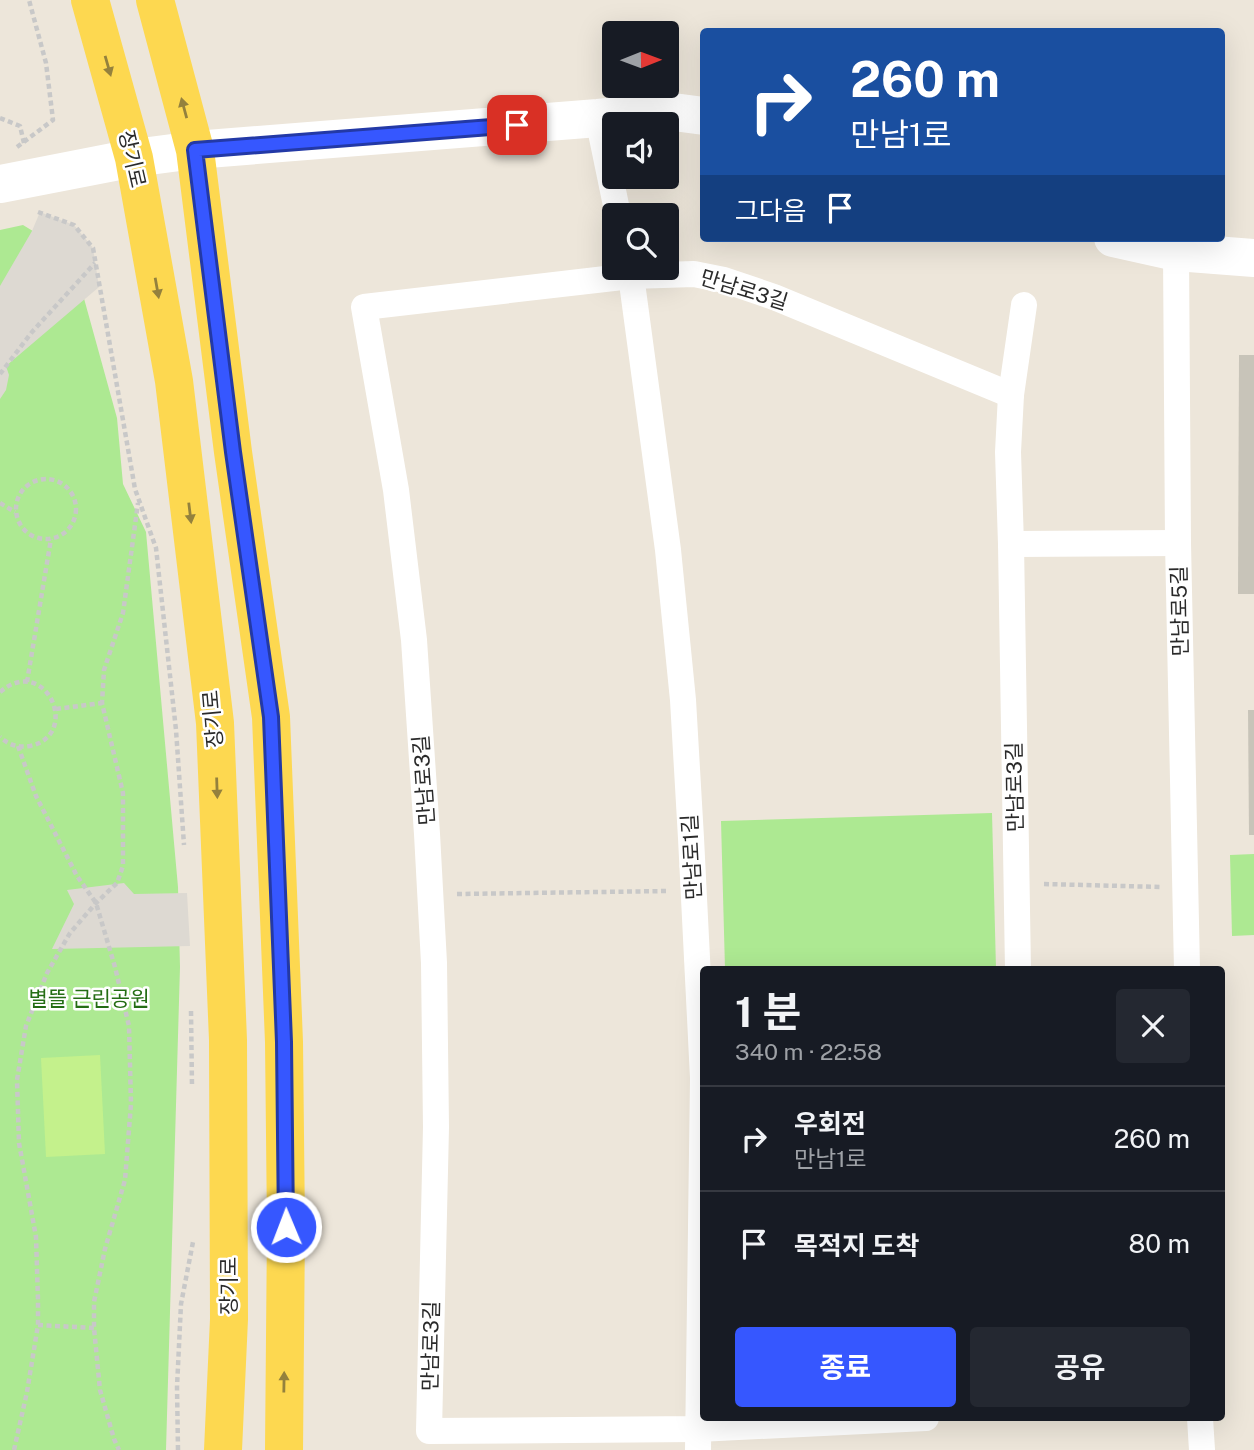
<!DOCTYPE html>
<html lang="ko">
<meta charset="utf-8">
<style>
:root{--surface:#171b24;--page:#242831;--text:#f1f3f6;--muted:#9ea1a6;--line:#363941;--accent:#3657ff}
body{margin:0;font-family:"Public Sans","Noto Sans KR",sans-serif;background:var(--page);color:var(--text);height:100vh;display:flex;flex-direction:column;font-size:26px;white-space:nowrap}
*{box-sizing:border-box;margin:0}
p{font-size:23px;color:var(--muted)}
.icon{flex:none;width:38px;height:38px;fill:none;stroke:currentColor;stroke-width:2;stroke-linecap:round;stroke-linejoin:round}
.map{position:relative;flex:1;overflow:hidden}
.panel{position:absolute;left:700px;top:966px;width:525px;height:455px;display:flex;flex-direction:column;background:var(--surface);border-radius:7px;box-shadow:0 7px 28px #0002}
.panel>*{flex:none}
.guide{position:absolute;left:700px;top:28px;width:525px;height:214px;border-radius:7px;box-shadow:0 7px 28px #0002;background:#1a4fa0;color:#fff;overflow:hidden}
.needle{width:46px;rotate:89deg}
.controls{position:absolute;left:602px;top:21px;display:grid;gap:14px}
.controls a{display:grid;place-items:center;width:77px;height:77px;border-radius:7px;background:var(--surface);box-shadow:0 7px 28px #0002;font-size:35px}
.pin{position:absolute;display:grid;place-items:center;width:60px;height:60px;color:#fff;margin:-30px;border-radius:14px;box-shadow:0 4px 10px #0006}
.me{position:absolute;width:77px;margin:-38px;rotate:359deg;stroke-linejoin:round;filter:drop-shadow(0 0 5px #0008)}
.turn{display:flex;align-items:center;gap:24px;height:147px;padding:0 35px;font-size:32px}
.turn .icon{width:91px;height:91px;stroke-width:2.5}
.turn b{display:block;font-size:49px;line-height:60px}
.then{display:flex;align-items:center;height:66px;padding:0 35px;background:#0003;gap:14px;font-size:26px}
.round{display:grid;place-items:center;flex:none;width:74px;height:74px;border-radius:7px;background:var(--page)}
.head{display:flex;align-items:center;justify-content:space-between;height:119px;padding:0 35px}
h1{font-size:42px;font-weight:700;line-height:52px}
.action{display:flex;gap:14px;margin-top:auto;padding:14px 35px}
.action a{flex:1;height:80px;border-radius:7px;background:var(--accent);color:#fff;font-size:28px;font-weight:700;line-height:80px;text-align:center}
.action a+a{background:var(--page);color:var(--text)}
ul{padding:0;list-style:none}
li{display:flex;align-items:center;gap:21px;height:105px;padding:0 35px;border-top:2px solid var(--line)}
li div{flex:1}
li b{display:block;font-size:26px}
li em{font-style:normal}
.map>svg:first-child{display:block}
</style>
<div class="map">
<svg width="1254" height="1450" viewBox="0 0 1254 1450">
<rect width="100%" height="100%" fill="#ede6da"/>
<g fill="#ade992">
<path d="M 23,225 L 72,255 L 117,418 L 123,484 L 146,532 L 178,887 L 180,967 L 166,1450 L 0,1450 L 0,230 Z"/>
<path d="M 992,813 L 996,969 L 725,969 L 721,821 Z"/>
<path d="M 1254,854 L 1254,935 L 1232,936 L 1230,855 Z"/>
</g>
<path fill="#c4f18c" d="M 100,1055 L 105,1154 L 46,1157 L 41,1058 Z"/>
<g fill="#ddd9d2">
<path d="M 40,212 L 74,225 L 93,248 L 99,287 L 6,366 L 9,375 L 6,390 L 0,399 L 0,286 L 32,231 Z"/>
<path d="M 124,883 L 134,894 L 187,893 L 190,946 L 52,949 L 74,904 L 67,890 Z"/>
</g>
<g fill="#c8c4b9">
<path d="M 1239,355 L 1254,355 L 1254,594 L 1238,594 Z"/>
<path d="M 1248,710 L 1254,710 L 1254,835 L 1249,835 Z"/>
</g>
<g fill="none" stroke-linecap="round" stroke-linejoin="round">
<g stroke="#c8c8c8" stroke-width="4.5" stroke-dasharray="5 3.5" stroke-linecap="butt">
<path d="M 0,118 L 20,126 L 24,143"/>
<path d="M 17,147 L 53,120 L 46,63 L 29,0"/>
<path d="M 38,212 L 74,225 L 93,248 L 135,489 L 156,548 L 176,730 L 184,845"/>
<path d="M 0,374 L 32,332 L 95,263"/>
<circle cx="46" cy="509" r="30"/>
<path d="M 0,503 L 15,512"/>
<path d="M 27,682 L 51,539"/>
<path d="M 0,692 C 46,653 82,735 30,746 C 18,748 9,745 0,737"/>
<path d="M 56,709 L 102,703"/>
<path d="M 18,746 L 36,796 L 77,876 L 96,903 L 115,967 L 129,1026 L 131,1104 L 125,1180 L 105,1249 L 94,1302 L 94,1328 L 100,1390 L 114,1439 L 119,1450"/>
<path d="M 1044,884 L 1161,887"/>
<path d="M 457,894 L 669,891"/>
<path d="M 191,1011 L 192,1087"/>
<path d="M 38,1325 L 94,1328"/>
<path d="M 14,1450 L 27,1392 L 38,1325 L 38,1300 L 36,1237 L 19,1143 L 17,1080 L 26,1026 L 47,973 L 70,933 L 96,903 L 117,883 L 123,866 L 123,793 L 102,703 L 104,670 L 123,613 L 138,503"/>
<path d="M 178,1450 L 177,1387 L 181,1304 L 193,1242"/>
</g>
<g stroke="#fff" stroke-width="26">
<path d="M 598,118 L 618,215"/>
<path d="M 1176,252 L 1178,543 L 1187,970"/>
<path d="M 630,268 L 668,550 L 683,700 L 691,838 L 703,1078 L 698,1450"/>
<path d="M 1011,544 L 1178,543"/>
<path d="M 1018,970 L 1011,544 L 1008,452 L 1011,395 L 1024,305"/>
<path d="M 926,1418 L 698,1429 L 429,1431 L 436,1127 L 434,963 L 427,834 L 414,640 L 396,490 L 364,307 L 631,276 L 694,274 L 724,280 L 774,297 L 1011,395"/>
<path d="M 1200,1418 L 1202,1450"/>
</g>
<g stroke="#fff" stroke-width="38">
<path d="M 0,184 L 134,158 L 195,150 L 598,118 L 666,111 L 704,116"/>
<path d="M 1113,238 L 1176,252 L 1254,258"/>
</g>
<g stroke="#fdd850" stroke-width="38">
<path d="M 90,0 L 134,158 L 174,381 L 215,723 L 228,1040 L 229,1319 L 223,1450"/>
<path d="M 155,0 L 195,150 L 233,452 L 271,717 L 284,1042 L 286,1227 L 284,1450"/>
</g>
</g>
<defs><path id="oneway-solid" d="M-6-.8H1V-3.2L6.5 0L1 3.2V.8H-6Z" transform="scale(1.75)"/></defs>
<g fill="#94813d">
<use href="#oneway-solid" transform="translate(108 66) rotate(74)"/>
<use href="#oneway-solid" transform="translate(184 108) rotate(-105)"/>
<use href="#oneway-solid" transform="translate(157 288) rotate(80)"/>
<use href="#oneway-solid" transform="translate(190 513) rotate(83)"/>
<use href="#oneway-solid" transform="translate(217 788) rotate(88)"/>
<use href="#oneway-solid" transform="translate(284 1382) rotate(-89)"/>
</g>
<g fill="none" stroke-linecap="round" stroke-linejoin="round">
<g stroke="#2339a6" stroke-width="18">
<path id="route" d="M 286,1227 L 284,1042 L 271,717 L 233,452 L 195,150 L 517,125"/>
</g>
<use href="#route" stroke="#3657ff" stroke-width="12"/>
</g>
<g text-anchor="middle" stroke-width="5" stroke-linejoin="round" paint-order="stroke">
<g font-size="21" fill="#2a2a2a" stroke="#fff">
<text transform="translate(132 159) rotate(77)" y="7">장기로</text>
<text transform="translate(744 290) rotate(17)" y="7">만남로3길</text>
<text transform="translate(1180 611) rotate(-91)" y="7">만남로5길</text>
<text transform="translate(213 719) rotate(-95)" y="7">장기로</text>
<text transform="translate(424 780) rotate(-94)" y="7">만남로3길</text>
<text transform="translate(1015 787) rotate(-91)" y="7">만남로3길</text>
<text transform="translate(692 857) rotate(-93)" y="7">만남로1길</text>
<text transform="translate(229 1286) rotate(-90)" y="7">장기로</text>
<text transform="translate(431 1346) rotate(-89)" y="7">만남로3길</text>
</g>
<g font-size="21" fill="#246d14" stroke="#fff">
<text x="89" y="1006">별뜰 근린공원</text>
</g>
</g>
</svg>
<div class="controls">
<a><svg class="needle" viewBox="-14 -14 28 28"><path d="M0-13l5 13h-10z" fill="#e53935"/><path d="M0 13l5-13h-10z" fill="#9ea1a6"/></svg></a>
<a><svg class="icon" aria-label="sound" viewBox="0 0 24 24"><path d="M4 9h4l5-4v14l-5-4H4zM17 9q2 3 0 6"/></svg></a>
<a><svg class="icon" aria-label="search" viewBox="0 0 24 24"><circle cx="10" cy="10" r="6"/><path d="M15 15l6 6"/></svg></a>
</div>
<div class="pin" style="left:517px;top:125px;background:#d93025"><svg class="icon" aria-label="arrive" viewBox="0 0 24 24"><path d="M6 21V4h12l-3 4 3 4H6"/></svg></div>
<svg class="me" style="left:286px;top:1227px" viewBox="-20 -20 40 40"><circle r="17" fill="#3657ff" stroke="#fff" stroke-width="3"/><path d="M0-11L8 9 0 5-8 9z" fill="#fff"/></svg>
<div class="guide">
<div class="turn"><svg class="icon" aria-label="right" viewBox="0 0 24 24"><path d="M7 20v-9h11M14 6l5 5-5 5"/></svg><div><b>260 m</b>만남1로</div></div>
<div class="then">그다음<svg class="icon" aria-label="arrive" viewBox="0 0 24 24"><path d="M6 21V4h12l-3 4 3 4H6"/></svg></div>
</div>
<section class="panel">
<div class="head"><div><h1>1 분</h1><p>340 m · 22:58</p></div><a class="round"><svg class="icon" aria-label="close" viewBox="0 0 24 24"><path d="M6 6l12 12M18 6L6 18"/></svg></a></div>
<ul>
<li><svg class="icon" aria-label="right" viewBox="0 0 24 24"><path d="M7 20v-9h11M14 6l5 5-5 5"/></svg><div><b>우회전</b><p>만남1로</p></div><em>260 m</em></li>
<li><svg class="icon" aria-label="arrive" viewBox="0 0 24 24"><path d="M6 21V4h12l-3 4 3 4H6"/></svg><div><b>목적지 도착</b></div><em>80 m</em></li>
</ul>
<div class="action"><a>종료</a><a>공유</a></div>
</section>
</div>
